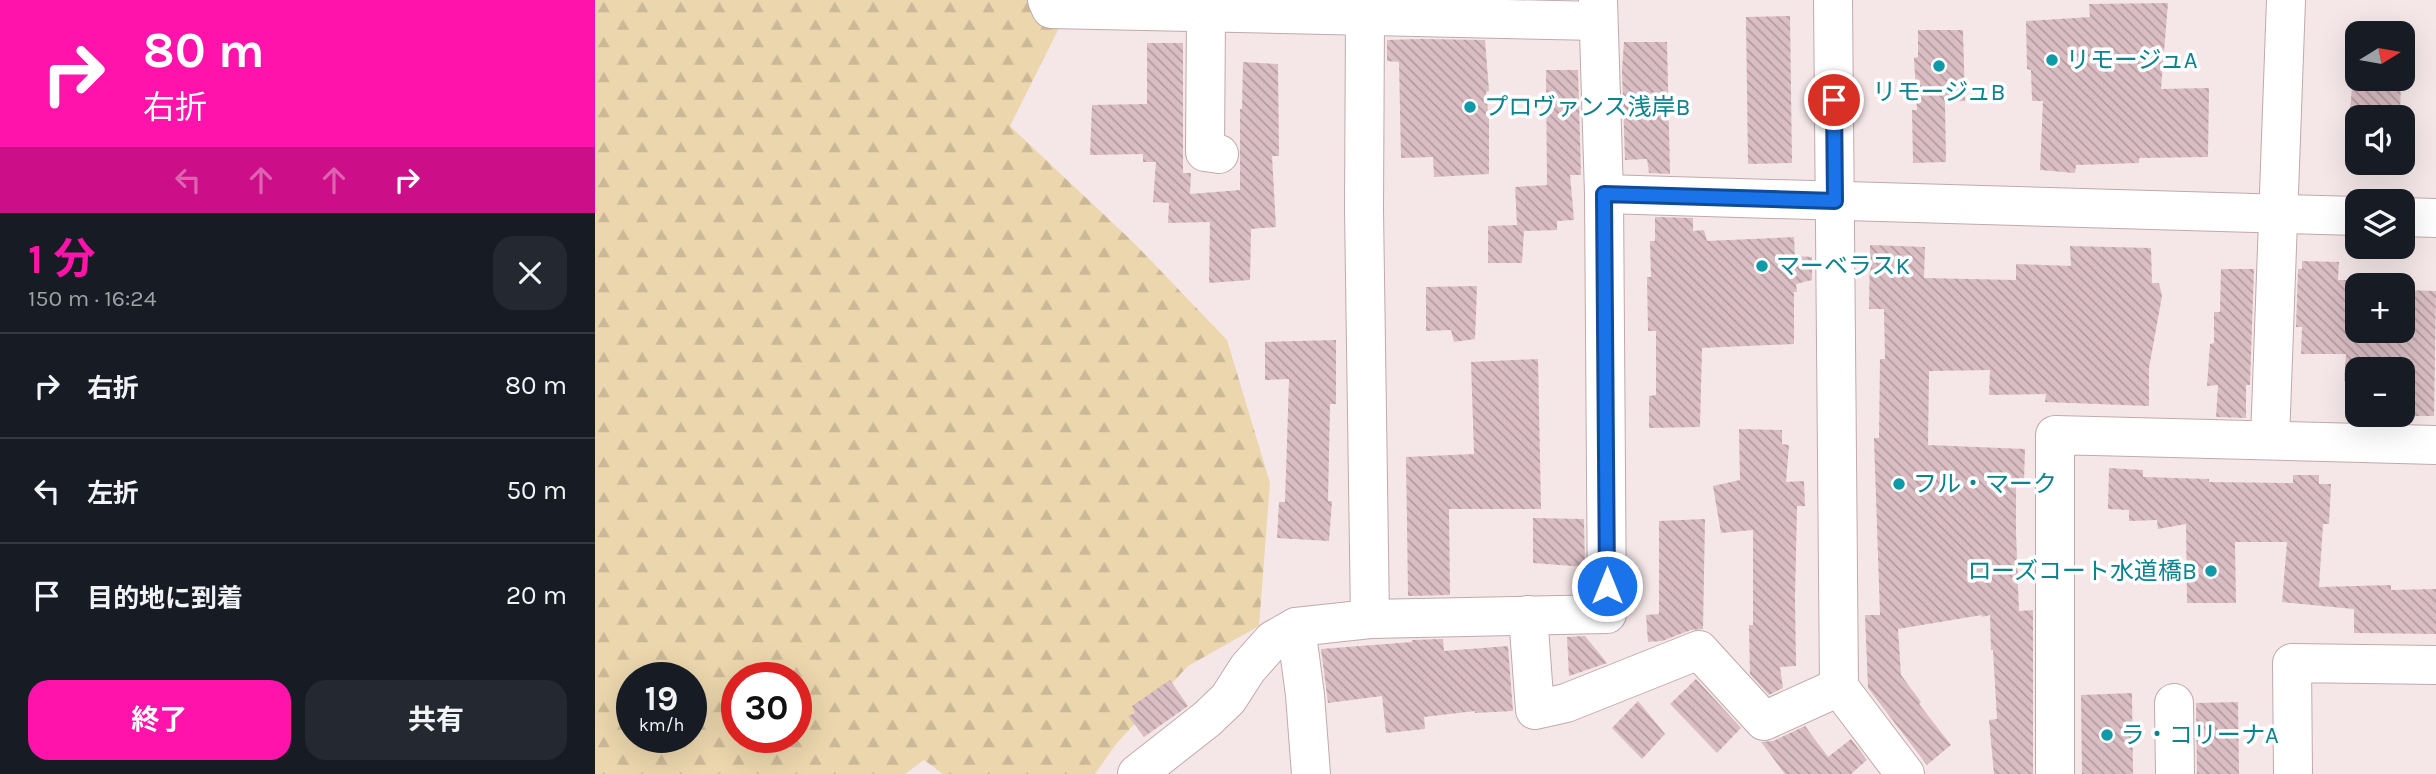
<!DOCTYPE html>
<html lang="ja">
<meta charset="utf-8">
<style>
:root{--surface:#171b24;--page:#242831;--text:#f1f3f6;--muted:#9ea1a6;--line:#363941;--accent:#ff13ab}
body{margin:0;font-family:Karla,"Noto Sans JP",sans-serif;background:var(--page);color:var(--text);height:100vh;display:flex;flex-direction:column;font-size:26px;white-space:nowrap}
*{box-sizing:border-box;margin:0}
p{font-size:23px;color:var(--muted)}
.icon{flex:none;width:38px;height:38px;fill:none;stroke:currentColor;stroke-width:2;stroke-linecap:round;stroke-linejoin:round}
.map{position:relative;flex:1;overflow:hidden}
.drawer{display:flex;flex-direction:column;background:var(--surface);width:595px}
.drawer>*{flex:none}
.hud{background:#ff13ab;color:#fff;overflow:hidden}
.needle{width:46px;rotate:79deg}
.controls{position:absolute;left:1750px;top:21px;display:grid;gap:14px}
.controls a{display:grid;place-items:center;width:70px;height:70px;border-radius:14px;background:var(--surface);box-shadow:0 7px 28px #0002;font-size:35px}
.speed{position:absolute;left:21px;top:662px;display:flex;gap:14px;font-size:35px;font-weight:700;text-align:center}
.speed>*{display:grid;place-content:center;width:91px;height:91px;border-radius:50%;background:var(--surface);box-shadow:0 7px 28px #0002;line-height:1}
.speed small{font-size:18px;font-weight:400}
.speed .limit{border:10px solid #d22;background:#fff;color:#111}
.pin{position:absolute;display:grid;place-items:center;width:60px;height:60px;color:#fff;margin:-30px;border:4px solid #fff;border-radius:50%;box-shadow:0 2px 7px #0007}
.me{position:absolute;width:77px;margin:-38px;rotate:0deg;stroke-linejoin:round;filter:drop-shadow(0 0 5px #0008)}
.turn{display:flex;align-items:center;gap:24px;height:147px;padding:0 28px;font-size:32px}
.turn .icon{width:91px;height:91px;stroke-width:2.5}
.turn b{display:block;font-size:49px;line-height:60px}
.lanes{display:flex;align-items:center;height:66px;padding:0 28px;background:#0003;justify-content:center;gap:35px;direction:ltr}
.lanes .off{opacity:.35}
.round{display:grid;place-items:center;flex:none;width:74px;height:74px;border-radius:21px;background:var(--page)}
.overview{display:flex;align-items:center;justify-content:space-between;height:119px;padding:0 28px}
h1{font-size:42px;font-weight:700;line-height:52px;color:var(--accent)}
.action{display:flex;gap:14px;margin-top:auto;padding:14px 28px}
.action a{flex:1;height:80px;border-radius:21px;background:var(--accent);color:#fff;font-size:28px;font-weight:700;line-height:80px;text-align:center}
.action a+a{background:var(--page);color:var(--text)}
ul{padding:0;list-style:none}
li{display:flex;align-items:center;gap:21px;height:105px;padding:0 28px;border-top:2px solid var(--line)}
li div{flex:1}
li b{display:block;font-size:26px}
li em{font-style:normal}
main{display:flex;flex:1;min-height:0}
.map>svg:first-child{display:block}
</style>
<main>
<section class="drawer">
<div class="hud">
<div class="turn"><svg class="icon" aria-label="right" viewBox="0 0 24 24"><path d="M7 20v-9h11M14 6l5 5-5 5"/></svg><div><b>80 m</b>右折</div></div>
<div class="lanes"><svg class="icon off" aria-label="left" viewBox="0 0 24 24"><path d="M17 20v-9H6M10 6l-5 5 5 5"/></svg><svg class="icon off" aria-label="ahead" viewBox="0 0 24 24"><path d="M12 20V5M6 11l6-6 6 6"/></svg><svg class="icon off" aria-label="ahead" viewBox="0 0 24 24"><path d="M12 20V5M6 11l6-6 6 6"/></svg><svg class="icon" aria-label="right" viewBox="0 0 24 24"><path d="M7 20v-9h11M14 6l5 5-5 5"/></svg></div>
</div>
<div class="overview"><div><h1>1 分</h1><p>150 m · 16:24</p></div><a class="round"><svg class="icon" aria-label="close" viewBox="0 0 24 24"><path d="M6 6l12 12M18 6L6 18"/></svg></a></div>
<ul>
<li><svg class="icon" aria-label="right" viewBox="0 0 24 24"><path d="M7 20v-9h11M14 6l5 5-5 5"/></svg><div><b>右折</b></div><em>80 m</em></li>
<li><svg class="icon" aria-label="left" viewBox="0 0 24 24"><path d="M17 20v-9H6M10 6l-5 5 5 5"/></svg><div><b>左折</b></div><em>50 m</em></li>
<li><svg class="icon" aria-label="arrive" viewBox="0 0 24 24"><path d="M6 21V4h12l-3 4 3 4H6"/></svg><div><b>目的地に到着</b></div><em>20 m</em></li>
</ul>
<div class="action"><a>終了</a><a>共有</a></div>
</section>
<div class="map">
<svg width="1841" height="774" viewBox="0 0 1841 774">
<defs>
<pattern id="forest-firs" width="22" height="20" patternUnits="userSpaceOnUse" patternTransform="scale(1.75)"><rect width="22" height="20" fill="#ebd6ad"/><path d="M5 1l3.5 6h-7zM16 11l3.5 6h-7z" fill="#cbb896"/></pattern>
<pattern id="building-back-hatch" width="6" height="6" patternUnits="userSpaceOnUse" patternTransform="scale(1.75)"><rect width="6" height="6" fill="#dabec4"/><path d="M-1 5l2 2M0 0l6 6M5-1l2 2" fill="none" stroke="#b39ba0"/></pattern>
</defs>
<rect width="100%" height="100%" fill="#f5e7e8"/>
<path fill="url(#forest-firs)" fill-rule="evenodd" d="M 0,0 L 478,0 L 415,126 L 539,243 L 632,340 L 675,483 L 664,626 L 593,666 L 521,744 L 500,774 L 348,774 L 329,760 L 310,774 L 0,774 ZM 37,677 L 96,677 L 96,737 L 37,737 ZM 142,677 L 201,677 L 201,737 L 142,737 Z"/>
<g fill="url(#building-back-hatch)">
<path d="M 1573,3 L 1566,89 L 1614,88 L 1613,157 L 1544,158 L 1544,163 L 1481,165 L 1480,173 L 1445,170 L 1448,101 L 1437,101 L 1436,70 L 1432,69 L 1431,21 L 1495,17 L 1494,4 Z"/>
<path d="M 1195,16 L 1197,163 L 1153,164 L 1151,17 Z"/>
<path d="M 1323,30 L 1368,30 L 1370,101 L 1350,102 L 1351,162 L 1318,163 L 1317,110 L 1322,110 L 1319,58 L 1323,57 Z"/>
<path d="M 825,39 L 890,40 L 894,91 L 891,92 L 894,120 L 894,174 L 839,177 L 838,157 L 806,158 L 804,62 L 792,61 L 792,40 Z"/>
<path d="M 1029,42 L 1072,42 L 1075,174 L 1054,173 L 1052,159 L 1030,160 L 1027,70 Z"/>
<path d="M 552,43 L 588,43 L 588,173 L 596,173 L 595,194 L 645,190 L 645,109 L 647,109 L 648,62 L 683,64 L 684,156 L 677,156 L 681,227 L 656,229 L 655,280 L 614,283 L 615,222 L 573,223 L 574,203 L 558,202 L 561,162 L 548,162 L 548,154 L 495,155 L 497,105 L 552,104 Z"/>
<path d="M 951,70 L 983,70 L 986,175 L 975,175 L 979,220 L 962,221 L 962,230 L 929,231 L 927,263 L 893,263 L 893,226 L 922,225 L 920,187 L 952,185 Z"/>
<path d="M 1765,79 L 1806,79 L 1805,117 L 1763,117 L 1763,113 L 1755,113 L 1757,86 L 1765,86 Z"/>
<path d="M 1060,217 L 1098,218 L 1098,231 L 1109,230 L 1112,241 L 1199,237 L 1200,256 L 1217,257 L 1217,280 L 1201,284 L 1202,292 L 1199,292 L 1199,344 L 1107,348 L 1105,427 L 1054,428 L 1054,396 L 1061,395 L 1061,331 L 1053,331 L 1052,277 L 1056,277 L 1055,241 L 1060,241 Z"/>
<path d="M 1275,245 L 1330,247 L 1329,278 L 1421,280 L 1421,264 L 1476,266 L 1475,246 L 1556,248 L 1557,283 L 1564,283 L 1567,296 L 1554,368 L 1554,406 L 1450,402 L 1451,394 L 1394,395 L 1395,370 L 1334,371 L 1333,445 L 1430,449 L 1429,481 L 1421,481 L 1421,533 L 1424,611 L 1438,610 L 1438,774 L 1399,774 L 1394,720 L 1402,719 L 1398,650 L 1396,650 L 1395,615 L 1387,617 L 1387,615 L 1303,629 L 1306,675 L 1326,702 L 1324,704 L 1356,745 L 1332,765 L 1273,688 L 1270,615 L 1285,615 L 1279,438 L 1284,438 L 1285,359 L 1290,359 L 1289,309 L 1274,309 Z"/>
<path d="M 1707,261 L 1744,262 L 1743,280 L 1790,280 L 1790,285 L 1762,285 L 1762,331 L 1808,331 L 1808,290 L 1841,291 L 1839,416 L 1804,416 L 1808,415 L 1808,369 L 1762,369 L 1762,381 L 1749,381 L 1751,354 L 1706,354 L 1707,327 L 1701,327 L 1703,269 L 1707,269 Z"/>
<path d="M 1626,269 L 1659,269 L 1655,385 L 1651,385 L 1651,418 L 1621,417 L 1623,385 L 1612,386 L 1615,344 L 1619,343 L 1619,312 L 1625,312 Z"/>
<path d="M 882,286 L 880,339 L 859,342 L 856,330 L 831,331 L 831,287 Z"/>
<path d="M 741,340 L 741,404 L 735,404 L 733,501 L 737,501 L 734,541 L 682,538 L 684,502 L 690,502 L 694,379 L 670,380 L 670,342 Z"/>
<path d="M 943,359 L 946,509 L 854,509 L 855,595 L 813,596 L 811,457 L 879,454 L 876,362 Z"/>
<path d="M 1144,429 L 1187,430 L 1187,444 L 1194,445 L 1191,482 L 1209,481 L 1210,506 L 1202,506 L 1200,598 L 1201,666 L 1185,667 L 1188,688 L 1174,695 L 1155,674 L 1154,625 L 1158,625 L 1158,530 L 1126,533 L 1118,486 L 1145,480 Z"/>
<path d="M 1514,468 L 1548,470 L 1548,477 L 1614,479 L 1614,482 L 1698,483 L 1698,475 L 1724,475 L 1724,484 L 1736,484 L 1734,524 L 1728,524 L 1724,587 L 1796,585 L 1796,590 L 1841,589 L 1841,634 L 1759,633 L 1759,609 L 1687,602 L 1692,542 L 1640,542 L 1641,603 L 1592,603 L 1591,524 L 1563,529 L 1562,520 L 1534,521 L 1534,510 L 1513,509 Z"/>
<path d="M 938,518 L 989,519 L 990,567 L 938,563 Z"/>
<path d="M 1110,519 L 1108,629 L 1096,630 L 1067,641 L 1053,642 L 1051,615 L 1064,614 L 1064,521 Z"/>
<path d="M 990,636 L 1012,663 L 974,676 L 972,637 Z"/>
<path d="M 848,639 L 849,651 L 913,646 L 918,711 L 880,713 L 880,711 L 829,717 L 830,729 L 791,733 L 787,696 L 733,703 L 726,649 L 817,642 L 817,640 Z"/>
<path d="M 1101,679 L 1146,728 L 1122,753 L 1075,704 Z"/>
<path d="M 575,680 L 593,706 L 549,737 L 533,716 L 540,713 L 537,706 Z"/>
<path d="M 1537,693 L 1538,774 L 1487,774 L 1486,695 Z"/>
<path d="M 1043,701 L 1070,734 L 1047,759 L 1017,728 Z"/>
<path d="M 1643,702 L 1644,774 L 1602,774 L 1601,703 Z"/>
<path d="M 1210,726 L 1233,757 L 1256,739 L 1272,760 L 1256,774 L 1190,774 L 1166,742 L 1178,741 Z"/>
</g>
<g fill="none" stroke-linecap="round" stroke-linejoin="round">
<g stroke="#c1a9ac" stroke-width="40">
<g id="minor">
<path d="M 452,0 L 456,9 L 1003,21"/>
<path d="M 1238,0 L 1244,687 L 1310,774"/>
<path d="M 611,13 L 610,152 L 624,154"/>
<path d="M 770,17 L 769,209 L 775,619"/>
<path d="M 1009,194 L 1762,216"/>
<path d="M 1808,217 L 1841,218"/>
<path d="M 1675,440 L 1691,0"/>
<path d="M 933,615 L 940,710 L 971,703 L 1104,650 L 1169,721 L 1244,687"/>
<path d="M 701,627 L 710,695 L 716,774"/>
<path d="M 1579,703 L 1580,774"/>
<path d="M 542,774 L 612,719 L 633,699 L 653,668 L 678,640 L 701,627 L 775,619 L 1012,614 L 1009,194 L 1003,0"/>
<path d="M 1460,774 L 1460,435 L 1841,445"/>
<path d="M 1698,774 L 1697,663 L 1841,665"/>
</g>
</g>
<use href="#minor" stroke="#fff" stroke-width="38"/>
</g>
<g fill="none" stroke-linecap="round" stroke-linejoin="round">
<g stroke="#114b97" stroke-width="18">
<path id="route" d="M 1012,586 L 1009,194 L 1240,201 L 1239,100"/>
</g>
<use href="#route" stroke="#1a73e8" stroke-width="12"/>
</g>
<g fill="#0f9aa8" stroke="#fff" stroke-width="2.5">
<circle cx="1457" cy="60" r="7"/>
<circle cx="1344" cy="66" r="7"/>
<circle cx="875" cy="107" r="7"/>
<circle cx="1167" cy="266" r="7"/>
<circle cx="1304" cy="484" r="7"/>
<circle cx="1616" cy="571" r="7"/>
<circle cx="1512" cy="735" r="7"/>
</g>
<g text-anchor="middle" stroke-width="7" stroke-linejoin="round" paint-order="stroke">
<g font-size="24" fill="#0d838f" stroke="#fff" text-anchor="start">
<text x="1471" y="68">リモージュA</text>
<text x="1344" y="100" text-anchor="middle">リモージュB</text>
<text x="889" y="115">プロヴァンス浅岸B</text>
<text x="1181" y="274">マーベラスK</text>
<text x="1318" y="492">フル・マーク</text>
<text x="1602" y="579" text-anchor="end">ローズコート水道橋B</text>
<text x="1526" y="743">ラ・コリーナA</text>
</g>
</g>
</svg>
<div class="controls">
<a><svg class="needle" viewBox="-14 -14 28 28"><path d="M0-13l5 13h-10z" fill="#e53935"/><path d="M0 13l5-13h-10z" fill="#9ea1a6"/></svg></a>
<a><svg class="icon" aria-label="sound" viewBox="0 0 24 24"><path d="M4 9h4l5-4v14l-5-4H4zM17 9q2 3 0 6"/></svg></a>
<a><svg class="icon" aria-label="layers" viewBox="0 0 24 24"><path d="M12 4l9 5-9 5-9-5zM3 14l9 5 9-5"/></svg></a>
<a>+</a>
<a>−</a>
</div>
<div class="speed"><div>19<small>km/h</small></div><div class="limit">30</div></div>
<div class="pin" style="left:1239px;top:100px;background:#d93025"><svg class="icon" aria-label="arrive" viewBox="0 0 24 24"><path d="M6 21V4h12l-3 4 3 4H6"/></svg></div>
<svg class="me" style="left:1012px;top:586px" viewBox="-20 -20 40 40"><circle r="17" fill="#1a73e8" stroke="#fff" stroke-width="3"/><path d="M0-11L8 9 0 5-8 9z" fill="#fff"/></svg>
</div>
</main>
